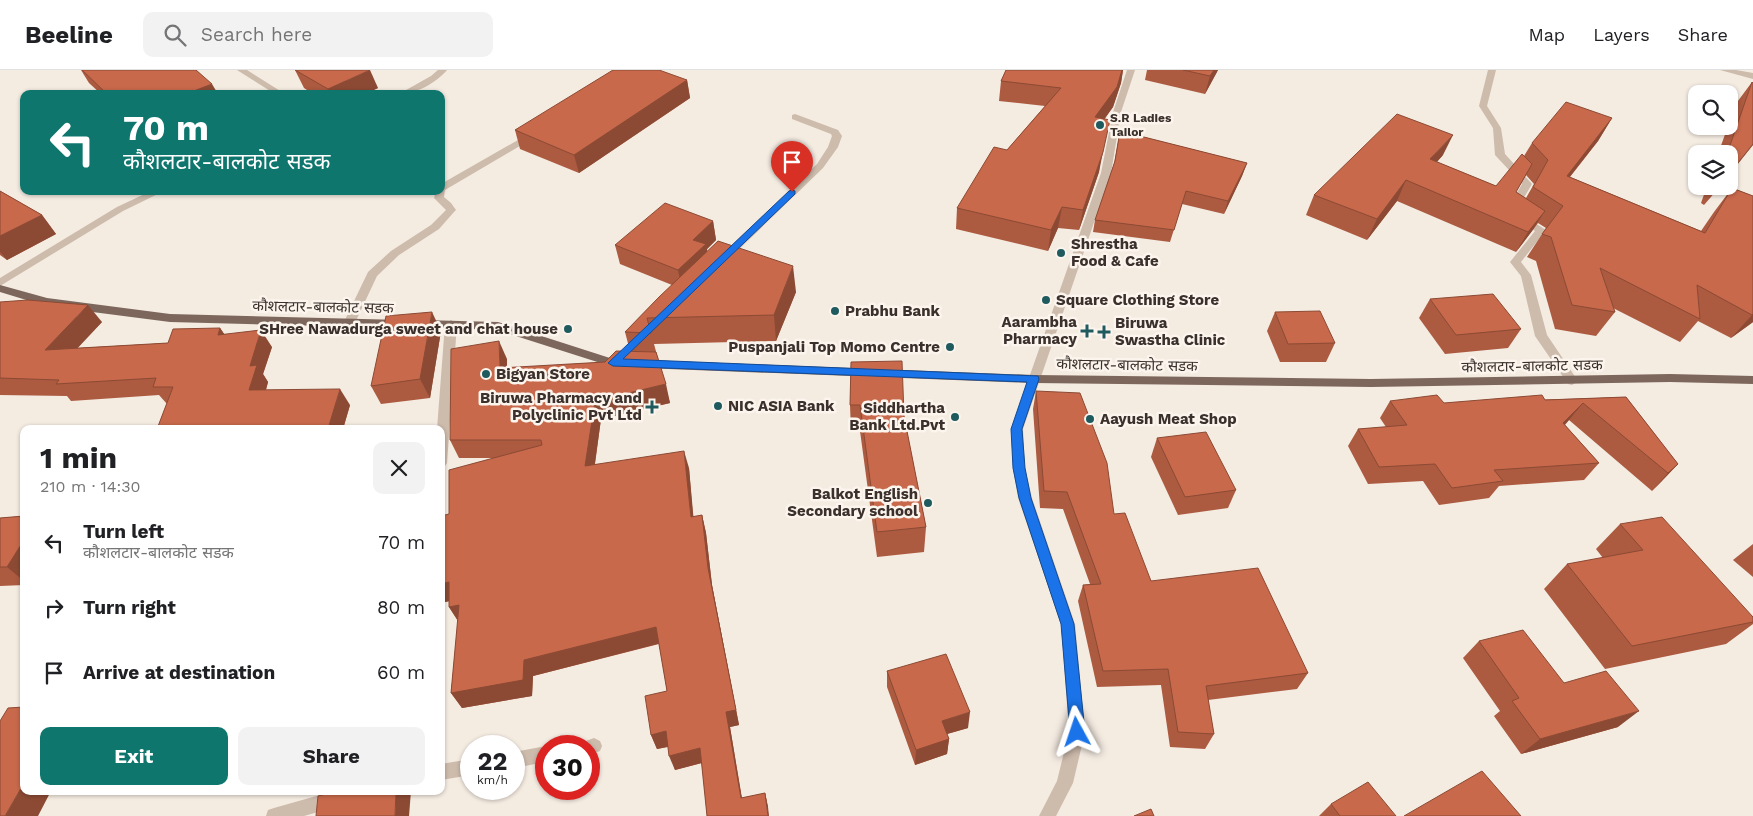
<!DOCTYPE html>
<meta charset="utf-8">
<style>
:root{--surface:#fff;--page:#f2f2f2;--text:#202124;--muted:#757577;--line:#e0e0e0;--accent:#0f766e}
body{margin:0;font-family:"Work Sans","Noto Sans Devanagari",sans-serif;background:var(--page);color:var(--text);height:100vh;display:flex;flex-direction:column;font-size:19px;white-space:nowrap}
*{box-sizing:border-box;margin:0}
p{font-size:16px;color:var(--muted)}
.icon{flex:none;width:28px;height:28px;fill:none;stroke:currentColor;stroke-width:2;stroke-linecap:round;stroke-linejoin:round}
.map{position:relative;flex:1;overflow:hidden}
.drawer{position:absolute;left:20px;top:355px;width:425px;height:370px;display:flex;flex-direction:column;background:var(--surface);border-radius:10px;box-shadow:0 1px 4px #0004}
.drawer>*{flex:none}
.top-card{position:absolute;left:20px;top:20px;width:425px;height:105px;border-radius:10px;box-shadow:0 1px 4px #0004;background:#0f766e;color:#fff;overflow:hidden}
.tools{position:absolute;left:1688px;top:15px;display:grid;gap:10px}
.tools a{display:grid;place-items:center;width:50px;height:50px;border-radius:10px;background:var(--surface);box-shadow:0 1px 4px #0004;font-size:25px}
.speed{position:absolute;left:460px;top:665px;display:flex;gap:10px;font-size:25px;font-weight:700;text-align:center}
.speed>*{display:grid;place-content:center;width:65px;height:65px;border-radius:50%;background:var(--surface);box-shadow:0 1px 4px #0004;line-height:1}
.speed small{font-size:12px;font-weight:400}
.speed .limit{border:8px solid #d22;background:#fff;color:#111}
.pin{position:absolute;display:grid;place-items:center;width:42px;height:42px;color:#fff;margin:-51px -21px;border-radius:50% 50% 50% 0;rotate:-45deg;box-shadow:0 0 5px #0007}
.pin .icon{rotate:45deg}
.me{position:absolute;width:55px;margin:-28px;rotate:355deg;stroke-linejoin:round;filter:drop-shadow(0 0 4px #0008)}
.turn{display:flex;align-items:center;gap:18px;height:105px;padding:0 20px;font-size:22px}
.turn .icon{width:65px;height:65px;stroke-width:2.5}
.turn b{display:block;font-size:35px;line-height:42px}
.round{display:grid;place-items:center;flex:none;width:52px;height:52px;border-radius:10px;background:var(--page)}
.overview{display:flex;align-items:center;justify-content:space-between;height:85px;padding:0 20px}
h1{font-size:30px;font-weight:700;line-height:38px}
.primary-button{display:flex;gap:10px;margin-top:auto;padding:10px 20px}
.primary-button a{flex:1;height:58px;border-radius:10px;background:var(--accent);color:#fff;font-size:20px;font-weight:700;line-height:58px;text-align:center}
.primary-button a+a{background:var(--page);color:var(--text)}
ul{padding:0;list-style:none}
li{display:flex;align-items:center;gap:15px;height:65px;padding:0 20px}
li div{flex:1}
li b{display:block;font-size:19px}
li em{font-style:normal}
header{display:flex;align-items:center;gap:30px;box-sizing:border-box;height:70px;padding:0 25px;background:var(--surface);border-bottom:1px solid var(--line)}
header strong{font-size:24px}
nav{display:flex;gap:28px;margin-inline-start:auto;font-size:18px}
.search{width:350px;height:45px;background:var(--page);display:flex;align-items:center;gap:12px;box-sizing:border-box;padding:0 18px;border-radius:10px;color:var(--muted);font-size:19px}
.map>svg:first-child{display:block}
</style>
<header>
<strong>Beeline</strong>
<div class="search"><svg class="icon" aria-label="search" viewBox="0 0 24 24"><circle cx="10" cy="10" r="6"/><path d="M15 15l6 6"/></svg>Search here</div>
<nav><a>Map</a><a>Layers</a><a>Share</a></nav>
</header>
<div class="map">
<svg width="1753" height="746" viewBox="0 0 1753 746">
<rect width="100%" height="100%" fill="#f4ebe1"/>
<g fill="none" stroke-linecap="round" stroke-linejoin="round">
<g fill="#cdbbac" fill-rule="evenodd">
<path d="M 237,0 L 247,0 L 285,24 L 275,24 Z"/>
<path d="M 438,0 L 447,0 C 436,13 416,24 399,24 L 431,6 Z"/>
<path d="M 1127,0 L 1135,0 L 1121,42 L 1111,103 L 1023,359 L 1025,398 L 1032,428 L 1075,554 L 1085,662 L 1073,713 L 1056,746 L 1039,746 L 1057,711 L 1069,662 L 1061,554 L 1018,428 L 1013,398 L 1011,359 L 1101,103 L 1113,42 Z"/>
<path d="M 1488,0 L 1496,0 L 1487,36 L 1501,58 L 1505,84 L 1532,114 L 1516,141 L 1546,160 L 1521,192 L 1531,205 L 1547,265 L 1578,311 L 1572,315 L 1568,314 L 1535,266 L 1521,206 L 1510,192 L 1535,161 L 1506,142 L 1522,114 L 1495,85 L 1493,58 L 1479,36 Z"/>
<path d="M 1720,0 L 1736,0 L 1753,3 L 1753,9 Z"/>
<path d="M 795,44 L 838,60 L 842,66 L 838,77 L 823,98 L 728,190 L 720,190 L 719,188 L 720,186 L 817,94 L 828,77 L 832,66 L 831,64 L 792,49 L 792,45 Z"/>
<path d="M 532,62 L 535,63 L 535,67 L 445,120 L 444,127 L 451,133 L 456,140 L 454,142 L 439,159 L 399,185 L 377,206 L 353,257 L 345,257 L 343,254 L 368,202 L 391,181 L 431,155 L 446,140 L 434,128 L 436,121 L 441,121 L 441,114 Z"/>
<path d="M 151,121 L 164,121 L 123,141 L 0,216 L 0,208 L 117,137 Z"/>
<path d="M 451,250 L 457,254 L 447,393 L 445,396 L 441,398 L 441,359 L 437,359 L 445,254 Z"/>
<path d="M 594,668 L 600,671 L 602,676 L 600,681 L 589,685 L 589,676 L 581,676 L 583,672 Z"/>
<path d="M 546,676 L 546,692 L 514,698 L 514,682 Z"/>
<path d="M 471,689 L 471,705 L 441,710 L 441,694 Z"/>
<path d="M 334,721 L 372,721 L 370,727 L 364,729 L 304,746 L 266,746 L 268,740 L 274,738 Z"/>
</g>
<g fill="#7d675c" fill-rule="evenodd">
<path d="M 0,215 L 47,228 L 170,244 L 402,250 L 408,254 L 402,258 L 170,252 L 46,236 L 0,222 Z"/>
<path d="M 422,250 L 498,252 L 613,289 L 627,290 L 629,293 L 623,297 L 613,297 L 497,260 L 418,257 L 416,254 Z"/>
<path d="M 643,290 L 1034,305 L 1371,309 L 1670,304 L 1753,306 L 1753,314 L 1670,312 L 1371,317 L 1034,313 L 643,298 L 637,294 Z"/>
</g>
</g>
<g fill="#ac5a40" fill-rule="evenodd">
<path d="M 81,0 L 196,0 L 218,24 L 101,24 L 89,13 Z"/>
<path d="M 295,0 L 378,18 L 365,24 L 313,24 L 304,18 Z"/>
<path d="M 1006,0 L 1123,0 L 1121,13 L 1113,37 L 1104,49 L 1099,102 L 1079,160 L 1058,158 L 1048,181 L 956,159 L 957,138 L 1045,36 L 999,31 L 1001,11 Z"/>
<path d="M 1147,0 L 1218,0 L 1205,24 L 1145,10 Z"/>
<path d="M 687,10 L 690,28 L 579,103 L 520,79 L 515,60 Z"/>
<path d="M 1752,12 L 1729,84 L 1718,84 L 1728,56 L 1729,56 L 1729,53 L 1735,35 Z"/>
<path d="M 1612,48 L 1598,71 L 1570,107 L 1701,161 L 1714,142 L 1732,118 L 1753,126 L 1753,252 L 1731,268 L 1698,251 L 1680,272 L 1613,238 L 1615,242 L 1596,266 L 1555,259 L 1536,191 L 1527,187 L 1546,158 L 1538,153 L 1532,161 L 1516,182 L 1397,131 L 1367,170 L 1306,145 L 1314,125 L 1443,85 L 1437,92 L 1496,116 L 1524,86 L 1532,73 ZM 1526,105 L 1534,114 L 1526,128 L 1516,122 Z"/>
<path d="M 1120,61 L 1247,93 L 1242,106 L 1224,144 L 1182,134 L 1170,172 L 1093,162 L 1095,150 L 1114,94 Z"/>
<path d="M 1707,116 L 1720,116 L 1704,135 L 1701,133 Z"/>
<path d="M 0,121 L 42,145 L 56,164 L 7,190 L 0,185 Z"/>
<path d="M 713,151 L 716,170 L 707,179 L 707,182 L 796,222 L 776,271 L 654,274 L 670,333 L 601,349 L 595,394 L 689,398 L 693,447 L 702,445 L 706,463 L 712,515 L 739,655 L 730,657 L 742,728 L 765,723 L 768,737 L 707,746 L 702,693 L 675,700 L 668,677 L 657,679 L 651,665 L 667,621 L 659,574 L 533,606 L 532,626 L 462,638 L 451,623 L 458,551 L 449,537 L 449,531 L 441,533 L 449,444 L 494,388 L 459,388 L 450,370 L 507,289 L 507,298 L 605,292 L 630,281 L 625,262 L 672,215 L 620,194 L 615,175 Z"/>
<path d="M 1430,229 L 1521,259 L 1508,278 L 1445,284 L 1419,248 Z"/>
<path d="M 0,232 L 102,252 L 77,278 L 168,273 L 220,258 L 224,264 L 272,277 L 263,304 L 268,312 L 266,320 L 350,335 L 343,359 L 157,359 L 167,334 L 159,325 L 71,331 L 67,326 L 0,325 Z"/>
<path d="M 1275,242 L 1335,273 L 1326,292 L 1280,292 L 1267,261 Z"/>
<path d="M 441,261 L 430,328 L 381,334 L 371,316 Z"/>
<path d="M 851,292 L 904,346 L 926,457 L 924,482 L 877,487 L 860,361 L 851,361 L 850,335 Z"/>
<path d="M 1036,321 L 1114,444 L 1151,511 L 1308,603 L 1297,619 L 1208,630 L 1214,664 L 1205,679 L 1170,677 L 1161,615 L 1097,617 L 1078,531 L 1083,515 L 1090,514 L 1063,439 L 1040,438 L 1033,339 Z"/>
<path d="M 1626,327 L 1678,394 L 1652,421 L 1569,350 L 1565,355 L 1599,393 L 1584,410 L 1499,416 L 1489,428 L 1439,435 L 1423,411 L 1368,414 L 1348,376 L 1358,359 L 1386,357 L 1380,348 L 1390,331 L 1444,333 Z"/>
<path d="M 1157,368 L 1236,420 L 1228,438 L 1178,445 L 1151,387 Z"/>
<path d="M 24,446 L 24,515 L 0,516 L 0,448 Z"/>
<path d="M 1620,454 L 1753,547 L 1753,554 L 1726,574 L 1605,599 L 1544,519 L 1567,494 L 1603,488 L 1596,479 Z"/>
<path d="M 1753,474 L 1753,507 L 1733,490 Z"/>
<path d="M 1479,571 L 1564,613 L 1618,657 L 1521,684 L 1494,646 L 1500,641 L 1463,588 Z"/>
<path d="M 887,601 L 968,658 L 947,664 L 949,669 L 947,684 L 915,695 L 887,617 Z"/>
<path d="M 1331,734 L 1396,746 L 1319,746 Z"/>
</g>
<g fill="#8c4a34">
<path d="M 370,0 L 378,18 L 365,24 L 331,24 L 328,19 Z"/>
<path d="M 1122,0 L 1123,0 L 1121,13 L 1113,37 L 1092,67 L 1095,47 Z"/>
<path d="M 1214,0 L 1218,0 L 1205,24 L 1210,6 Z"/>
<path d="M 687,10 L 690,28 L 579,103 L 574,85 Z"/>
<path d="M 212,14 L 218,24 L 186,24 Z"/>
<path d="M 1612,48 L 1598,71 L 1552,129 L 1567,106 Z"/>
<path d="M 1453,65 L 1443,85 L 1420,110 L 1430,89 Z"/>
<path d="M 1753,74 L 1753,75 L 1729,105 L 1729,104 Z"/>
<path d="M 1103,82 L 1099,102 L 1079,160 L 1083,140 Z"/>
<path d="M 1247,93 L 1242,106 L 1224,144 L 1228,131 Z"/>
<path d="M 1406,110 L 1397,131 L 1367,170 L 1377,149 Z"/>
<path d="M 1719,116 L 1720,116 L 1704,135 Z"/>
<path d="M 1062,137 L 1058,158 L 1048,181 L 1051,160 Z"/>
<path d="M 1545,141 L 1532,161 L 1516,182 L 1528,162 Z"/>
<path d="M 42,145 L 56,164 L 7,190 L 0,182 L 0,166 Z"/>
<path d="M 713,151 L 716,170 L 707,179 L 709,193 L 682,219 L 678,200 L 693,170 Z"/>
<path d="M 793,196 L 796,222 L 776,271 L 774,245 Z"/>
<path d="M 88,235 L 102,252 L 60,297 L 45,280 Z"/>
<path d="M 432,242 L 441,261 L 430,328 L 420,309 Z"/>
<path d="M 1753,244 L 1753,252 L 1731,268 Z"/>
<path d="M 220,258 L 232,275 L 218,265 Z"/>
<path d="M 261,260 L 272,277 L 263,304 L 268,312 L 261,337 L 249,320 L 250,296 Z"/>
<path d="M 499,271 L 507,289 L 507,316 L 500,298 Z"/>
<path d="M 666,314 L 670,333 L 601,349 L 592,414 L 585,396 L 595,331 Z"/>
<path d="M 340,319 L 350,335 L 343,359 L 328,359 Z"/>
<path d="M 1583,333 L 1569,350 L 1550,370 L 1563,353 Z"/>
<path d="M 684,381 L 689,398 L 695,464 L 691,447 Z"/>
<path d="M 1678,394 L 1661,412 L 1652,421 L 1668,403 Z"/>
<path d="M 702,445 L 706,463 L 712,515 L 739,655 L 730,657 L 744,742 L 741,728 L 726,642 Z"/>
<path d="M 24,470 L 24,511 L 7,497 Z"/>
<path d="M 449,512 L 459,529 L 441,533 L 441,514 Z"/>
<path d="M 459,535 L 460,554 L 449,537 Z"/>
<path d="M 656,557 L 661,573 L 533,606 L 532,626 L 462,638 L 451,623 L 524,590 Z"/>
<path d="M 1639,641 L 1618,657 L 1521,684 L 1540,669 Z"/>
<path d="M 970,642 L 968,658 L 940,666 L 942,651 Z"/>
<path d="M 666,661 L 671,676 L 657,679 L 651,665 Z"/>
<path d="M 949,669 L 947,684 L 915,695 L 916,680 Z"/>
<path d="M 700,678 L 705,692 L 675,700 L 669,686 Z"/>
<path d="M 24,713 L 24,721 L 51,721 L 38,746 L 5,746 Z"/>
<path d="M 396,721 L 411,721 L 409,746 L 395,746 Z"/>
<path d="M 765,723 L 768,737 L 769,746 L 768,746 Z"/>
</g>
<g fill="#c8694b" stroke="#8c4a34">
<path d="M 82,0 L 196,0 L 212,14 L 186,24 L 107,24 Z"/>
<path d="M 295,0 L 370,0 L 328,19 Z"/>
<path d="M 613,0 L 659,0 L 687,10 L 574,85 L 515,60 Z"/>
<path d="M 1006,0 L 1122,0 L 1117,17 L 1095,47 L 1110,50 L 1103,82 L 1083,140 L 1062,137 L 1051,160 L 957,138 L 994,77 L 1007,80 L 1061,18 L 1001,11 Z"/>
<path d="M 1183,0 L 1214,0 L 1210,6 Z"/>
<path d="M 1752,12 L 1753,13 L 1753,74 L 1729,104 L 1729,84 L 1727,84 Z"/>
<path d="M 1566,32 L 1612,48 L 1567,106 L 1705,163 L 1732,118 L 1753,126 L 1753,244 L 1752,245 L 1697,215 L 1700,249 L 1600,198 L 1615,242 L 1572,235 L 1551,167 L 1542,164 L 1563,136 L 1533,117 L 1548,90 L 1532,73 Z"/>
<path d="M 1397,44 L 1453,65 L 1430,89 L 1496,116 L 1522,84 L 1532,94 L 1516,122 L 1545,141 L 1528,162 L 1406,110 L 1377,149 L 1314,125 Z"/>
<path d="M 1120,61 L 1247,93 L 1228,131 L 1186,121 L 1174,160 L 1095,150 L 1115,91 Z"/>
<path d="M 0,121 L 42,145 L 0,166 Z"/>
<path d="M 665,133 L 713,151 L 693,170 L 706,174 L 678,200 L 615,175 Z"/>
<path d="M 718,171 L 793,196 L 774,245 L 647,248 L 651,263 L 625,262 L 659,227 Z"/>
<path d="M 1493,224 L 1521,259 L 1456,265 L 1430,229 Z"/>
<path d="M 28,230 L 88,235 L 45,280 L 168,273 L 173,259 L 220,258 L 218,265 L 261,260 L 250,296 L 257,295 L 249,320 L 340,319 L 328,359 L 157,359 L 173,317 L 153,317 L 156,308 L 56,314 L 59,310 L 0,308 L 0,232 Z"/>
<path d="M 1320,241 L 1335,273 L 1288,274 L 1275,242 Z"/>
<path d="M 432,242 L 420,309 L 371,316 L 386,246 Z"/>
<path d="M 499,271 L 500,298 L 605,292 L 616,281 L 656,282 L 666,314 L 595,331 L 585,396 L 684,381 L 691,447 L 702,445 L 708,498 L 736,640 L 726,642 L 741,728 L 765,723 L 768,746 L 707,746 L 700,678 L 669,686 L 666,661 L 651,665 L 645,626 L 667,621 L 656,557 L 524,590 L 523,610 L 451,623 L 459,535 L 449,537 L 449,512 L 441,514 L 441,446 L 449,444 L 449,400 L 542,375 L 541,370 L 450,370 L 451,279 Z"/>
<path d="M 902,291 L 904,346 L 926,457 L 877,462 L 860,335 L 850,335 L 851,292 Z"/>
<path d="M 1036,321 L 1080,323 L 1107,393 L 1114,444 L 1125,443 L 1151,511 L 1258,498 L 1308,603 L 1206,616 L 1214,664 L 1178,662 L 1168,599 L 1103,601 L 1083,515 L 1101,514 L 1067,422 L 1044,421 Z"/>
<path d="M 1437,325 L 1444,333 L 1542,325 L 1545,330 L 1626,327 L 1678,394 L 1668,403 L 1583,333 L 1563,353 L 1599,393 L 1494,400 L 1503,411 L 1452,418 L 1435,394 L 1379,397 L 1358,359 L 1407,355 L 1390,331 Z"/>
<path d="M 1206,362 L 1236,420 L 1185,427 L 1157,368 Z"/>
<path d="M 24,446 L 24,470 L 7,497 L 0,497 L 0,448 Z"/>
<path d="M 1662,447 L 1753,547 L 1753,552 L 1632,576 L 1567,494 L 1643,480 L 1620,454 Z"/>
<path d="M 1523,560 L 1564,613 L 1606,601 L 1639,641 L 1540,669 L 1512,631 L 1519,628 L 1479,571 Z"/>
<path d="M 946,584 L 970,642 L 942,651 L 949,669 L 916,680 L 887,601 Z"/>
<path d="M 24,637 L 24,713 L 5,746 L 0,746 L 0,651 L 8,638 Z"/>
<path d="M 1482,701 L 1521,746 L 1404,746 Z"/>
<path d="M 1368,712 L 1396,746 L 1340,746 L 1331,734 Z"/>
<path d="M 338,721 L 396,721 L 395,746 L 316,746 L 318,726 Z"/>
<path d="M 1151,739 L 1154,746 L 1134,746 Z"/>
</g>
<path fill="#1a73e8" stroke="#114b97" d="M 792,120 L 795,121 L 795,124 L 623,289 L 1038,306 L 1039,309 L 1022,359 L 1025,398 L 1031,428 L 1074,554 L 1085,662 L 1082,667 L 1077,669 L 1072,667 L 1070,662 L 1061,554 L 1019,428 L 1013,398 L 1011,359 L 1027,312 L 613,296 L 608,293 L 789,121 Z"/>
<g fill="#1f5a5e" stroke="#fbf5ee" stroke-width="2">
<circle cx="1100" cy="55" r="5"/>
<circle cx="1061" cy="183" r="5"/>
<circle cx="1046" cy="230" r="5"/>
<circle cx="835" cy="241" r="5"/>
<circle cx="568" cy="259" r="5"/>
<path d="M1084.5 253.5h5v5h5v5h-5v5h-5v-5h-5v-5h5z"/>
<path d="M1101.5 254.5h5v5h5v5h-5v5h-5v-5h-5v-5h5z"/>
<circle cx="950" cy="277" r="5"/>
<circle cx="486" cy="304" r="5"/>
<circle cx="718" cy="336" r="5"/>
<path d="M649.5 329.5h5v5h5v5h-5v5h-5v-5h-5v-5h5z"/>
<circle cx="955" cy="347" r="5"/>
<circle cx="1090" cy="349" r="5"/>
<circle cx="928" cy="433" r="5"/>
</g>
<g text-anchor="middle" stroke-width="5" stroke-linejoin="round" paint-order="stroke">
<g font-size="12" font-weight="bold" fill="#3b302b" stroke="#fbf5ee" text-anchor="start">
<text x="1110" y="52">S.R Ladies<tspan x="1110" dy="14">Tailor</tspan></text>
</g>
<g font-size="15" font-weight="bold" fill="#3b302b" stroke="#fbf5ee" text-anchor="start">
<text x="1071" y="179">Shrestha<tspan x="1071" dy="17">Food &amp; Cafe</tspan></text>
<text x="1056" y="235">Square Clothing Store</text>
<text x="845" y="246">Prabhu Bank</text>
<text x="1077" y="257" text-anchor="end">Aarambha<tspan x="1077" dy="17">Pharmacy</tspan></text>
<text x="1115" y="258">Biruwa<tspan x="1115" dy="17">Swastha Clinic</tspan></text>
<text x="558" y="264" text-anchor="end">SHree Nawadurga sweet and chat house</text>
<text x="940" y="282" text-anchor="end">Puspanjali Top Momo Centre</text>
<text x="496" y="309">Bigyan Store</text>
<text x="642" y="333" text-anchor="end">Biruwa Pharmacy and<tspan x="642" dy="17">Polyclinic Pvt Ltd</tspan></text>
<text x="728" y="341">NIC ASIA Bank</text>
<text x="945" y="343" text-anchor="end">Siddhartha<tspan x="945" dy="17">Bank Ltd.Pvt</tspan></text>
<text x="1100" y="354">Aayush Meat Shop</text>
<text x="918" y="429" text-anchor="end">Balkot English<tspan x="918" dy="17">Secondary school</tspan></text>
</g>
<g font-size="15" fill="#3b302b" stroke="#fbf5ee">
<text transform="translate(323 237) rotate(1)" y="5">कौशलटार-बालकोट सडक</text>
<text transform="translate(1127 295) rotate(1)" y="5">कौशलटार-बालकोट सडक</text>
<text transform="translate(1532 296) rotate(-1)" y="5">कौशलटार-बालकोट सडक</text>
</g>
</g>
</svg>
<div class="tools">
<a><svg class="icon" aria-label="search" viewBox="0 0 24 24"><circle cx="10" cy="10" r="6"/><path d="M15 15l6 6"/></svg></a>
<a><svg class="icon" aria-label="layers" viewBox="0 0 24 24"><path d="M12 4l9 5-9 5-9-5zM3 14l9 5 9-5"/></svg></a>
</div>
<div class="speed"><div>22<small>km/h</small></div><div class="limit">30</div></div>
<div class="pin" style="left:792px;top:122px;background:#d93025"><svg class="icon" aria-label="arrive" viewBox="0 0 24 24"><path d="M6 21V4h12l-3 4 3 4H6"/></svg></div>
<svg class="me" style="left:1077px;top:662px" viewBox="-20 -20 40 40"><path d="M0-17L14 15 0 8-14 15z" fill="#1a73e8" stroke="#fff" stroke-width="4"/></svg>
<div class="top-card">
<div class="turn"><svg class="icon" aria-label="left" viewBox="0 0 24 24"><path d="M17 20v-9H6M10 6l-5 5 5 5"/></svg><div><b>70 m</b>कौशलटार-बालकोट सडक</div></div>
</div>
<section class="drawer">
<div class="overview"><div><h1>1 min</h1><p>210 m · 14:30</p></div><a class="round"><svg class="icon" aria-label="close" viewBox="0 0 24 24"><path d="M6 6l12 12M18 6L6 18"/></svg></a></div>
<ul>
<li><svg class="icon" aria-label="left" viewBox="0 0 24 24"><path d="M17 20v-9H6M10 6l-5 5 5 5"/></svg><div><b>Turn left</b><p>कौशलटार-बालकोट सडक</p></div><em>70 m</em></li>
<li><svg class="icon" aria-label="right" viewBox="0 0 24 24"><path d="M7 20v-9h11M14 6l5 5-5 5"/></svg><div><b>Turn right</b></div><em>80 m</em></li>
<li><svg class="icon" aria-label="arrive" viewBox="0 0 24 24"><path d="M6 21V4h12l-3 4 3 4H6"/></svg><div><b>Arrive at destination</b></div><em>60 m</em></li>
</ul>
<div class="primary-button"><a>Exit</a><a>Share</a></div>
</section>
</div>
